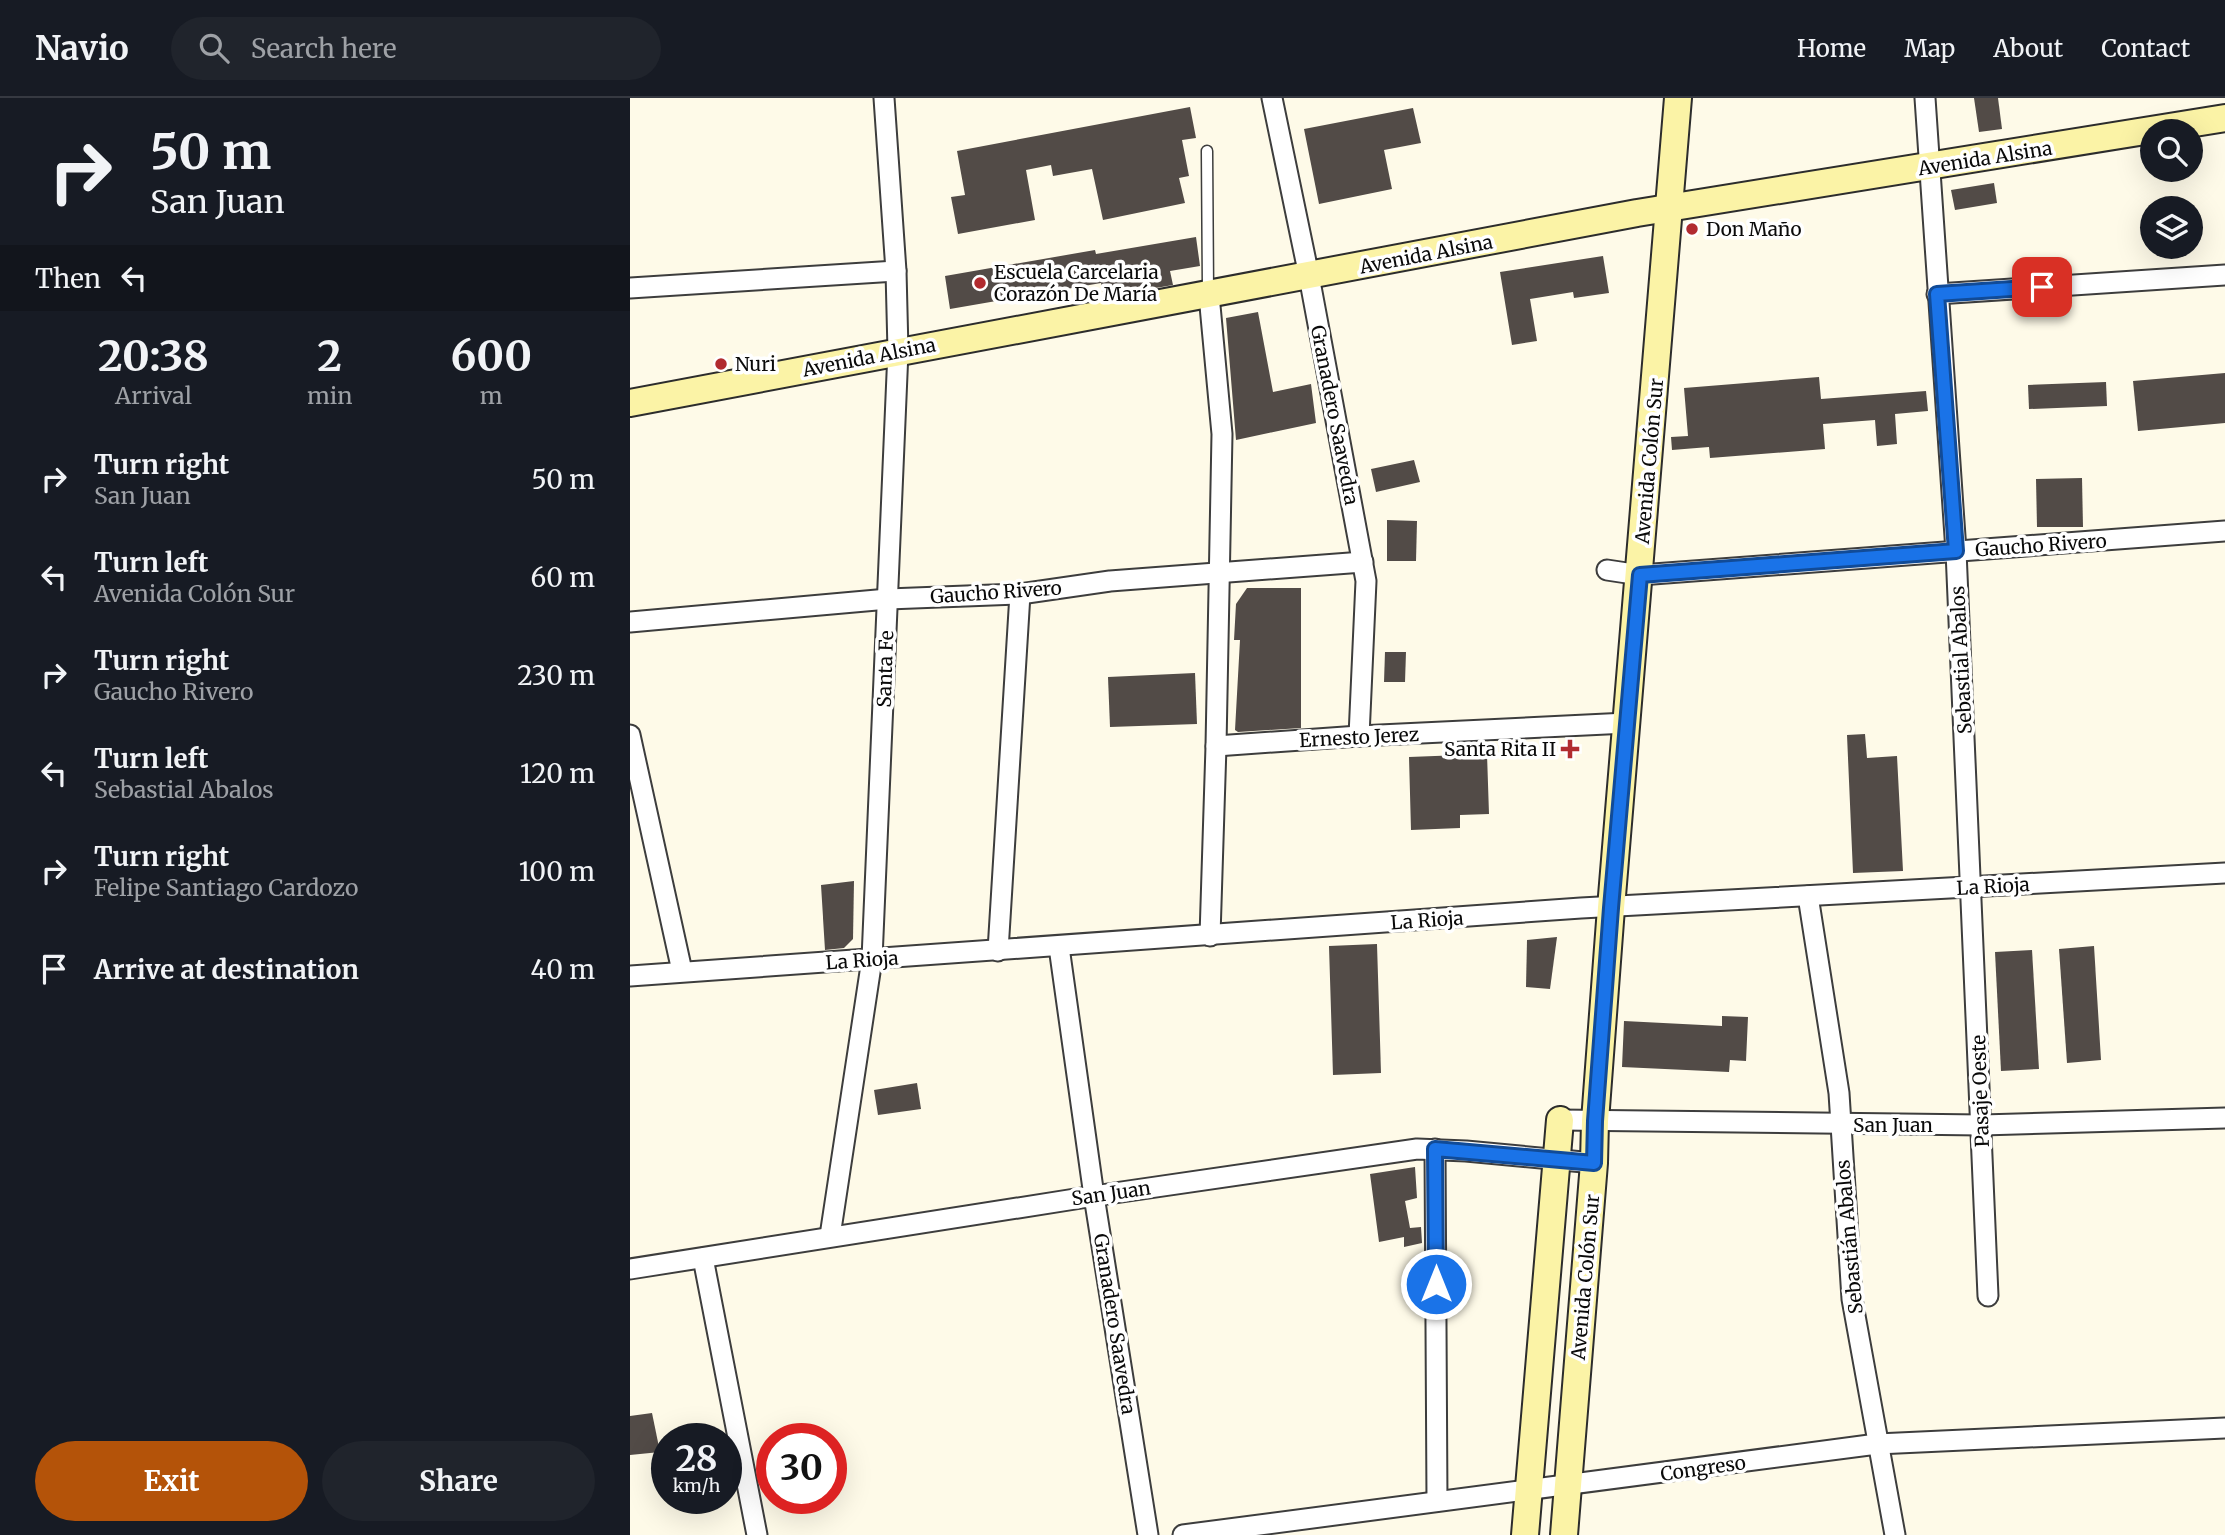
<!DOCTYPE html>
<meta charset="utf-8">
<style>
:root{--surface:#171b24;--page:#20242c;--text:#f1f3f6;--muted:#9ea1a6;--line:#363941;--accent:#b45309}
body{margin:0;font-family:Merriweather,serif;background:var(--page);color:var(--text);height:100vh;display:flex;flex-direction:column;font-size:26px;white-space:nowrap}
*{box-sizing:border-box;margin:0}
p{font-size:23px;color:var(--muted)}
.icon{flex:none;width:38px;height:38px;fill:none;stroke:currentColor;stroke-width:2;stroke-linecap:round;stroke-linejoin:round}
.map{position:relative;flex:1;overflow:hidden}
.sheet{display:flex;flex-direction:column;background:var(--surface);width:630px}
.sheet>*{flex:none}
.top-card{background:#171b24;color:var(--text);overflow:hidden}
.tools{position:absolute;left:1510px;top:21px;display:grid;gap:14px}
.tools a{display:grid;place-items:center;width:63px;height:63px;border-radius:50%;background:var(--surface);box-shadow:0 7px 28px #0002;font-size:35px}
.speed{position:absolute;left:21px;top:1325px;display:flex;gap:14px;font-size:35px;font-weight:700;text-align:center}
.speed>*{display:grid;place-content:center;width:91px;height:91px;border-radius:50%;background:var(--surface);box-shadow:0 7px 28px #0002;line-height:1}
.speed small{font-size:18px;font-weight:400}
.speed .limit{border:10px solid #d22;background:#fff;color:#111}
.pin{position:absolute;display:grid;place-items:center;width:60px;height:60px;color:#fff;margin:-30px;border-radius:14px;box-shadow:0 4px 10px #0006}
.me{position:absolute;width:77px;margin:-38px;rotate:0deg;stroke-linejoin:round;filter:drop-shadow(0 0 5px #0008)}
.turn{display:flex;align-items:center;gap:24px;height:147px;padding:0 35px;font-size:32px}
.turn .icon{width:91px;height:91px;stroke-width:2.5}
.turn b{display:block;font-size:49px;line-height:60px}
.then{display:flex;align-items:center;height:66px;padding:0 35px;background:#0003;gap:14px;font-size:26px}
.eta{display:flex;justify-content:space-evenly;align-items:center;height:119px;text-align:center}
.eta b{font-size:42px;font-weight:700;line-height:49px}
.button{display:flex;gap:14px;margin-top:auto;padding:14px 35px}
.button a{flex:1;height:80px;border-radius:42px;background:var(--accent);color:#fff;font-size:28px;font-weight:700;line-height:80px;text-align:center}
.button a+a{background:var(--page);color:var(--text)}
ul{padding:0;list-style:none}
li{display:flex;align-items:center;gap:21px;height:98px;padding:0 35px}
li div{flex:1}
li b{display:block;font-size:26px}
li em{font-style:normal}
header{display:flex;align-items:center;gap:42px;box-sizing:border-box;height:98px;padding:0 35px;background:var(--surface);border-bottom:2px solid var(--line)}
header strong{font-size:33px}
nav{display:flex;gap:38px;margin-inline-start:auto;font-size:24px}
.search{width:490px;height:63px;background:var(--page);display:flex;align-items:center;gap:18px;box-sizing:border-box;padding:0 24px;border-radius:38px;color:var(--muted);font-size:26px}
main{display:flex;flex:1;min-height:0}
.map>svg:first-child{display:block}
</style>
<header>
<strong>Navio</strong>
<div class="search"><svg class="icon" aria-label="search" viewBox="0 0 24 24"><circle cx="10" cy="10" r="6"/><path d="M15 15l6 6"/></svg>Search here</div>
<nav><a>Home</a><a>Map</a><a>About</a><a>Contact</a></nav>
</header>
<main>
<section class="sheet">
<div class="top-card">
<div class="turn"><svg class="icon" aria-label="right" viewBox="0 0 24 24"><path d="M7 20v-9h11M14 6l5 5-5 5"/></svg><div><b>50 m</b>San Juan</div></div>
<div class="then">Then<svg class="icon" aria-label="left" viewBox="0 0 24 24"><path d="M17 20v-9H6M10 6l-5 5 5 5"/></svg></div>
</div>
<div class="eta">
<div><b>20:38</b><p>Arrival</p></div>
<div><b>2</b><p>min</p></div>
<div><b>600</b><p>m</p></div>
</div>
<ul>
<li><svg class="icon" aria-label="right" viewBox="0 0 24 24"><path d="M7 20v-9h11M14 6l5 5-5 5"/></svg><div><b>Turn right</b><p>San Juan</p></div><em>50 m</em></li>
<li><svg class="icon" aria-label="left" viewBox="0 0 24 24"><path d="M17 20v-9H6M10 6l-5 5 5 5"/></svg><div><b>Turn left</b><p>Avenida Colón Sur</p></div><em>60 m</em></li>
<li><svg class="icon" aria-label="right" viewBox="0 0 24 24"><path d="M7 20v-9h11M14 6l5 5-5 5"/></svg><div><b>Turn right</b><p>Gaucho Rivero</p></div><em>230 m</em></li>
<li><svg class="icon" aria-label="left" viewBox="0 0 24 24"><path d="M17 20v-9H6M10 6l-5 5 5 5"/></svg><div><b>Turn left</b><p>Sebastial Abalos</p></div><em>120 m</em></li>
<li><svg class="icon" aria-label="right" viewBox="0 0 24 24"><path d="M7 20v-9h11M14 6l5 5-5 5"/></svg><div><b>Turn right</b><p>Felipe Santiago Cardozo</p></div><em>100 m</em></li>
<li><svg class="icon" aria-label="arrive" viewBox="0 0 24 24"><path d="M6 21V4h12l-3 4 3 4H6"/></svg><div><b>Arrive at destination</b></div><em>40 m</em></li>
</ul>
<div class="button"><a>Exit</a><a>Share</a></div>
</section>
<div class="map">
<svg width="1595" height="1437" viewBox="0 0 1595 1437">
<rect width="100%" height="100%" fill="#fefae8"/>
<g fill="#524b47">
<path d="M 1344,0 L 1368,0 L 1372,31 L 1349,34 Z"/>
<path d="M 560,9 L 566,40 L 552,42 L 559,78 L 549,80 L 555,105 L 473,122 L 462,71 L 423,78 L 421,67 L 396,72 L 405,122 L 328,136 L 321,99 L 335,97 L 327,53 Z"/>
<path d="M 783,10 L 791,45 L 754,52 L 762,91 L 689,106 L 674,31 Z"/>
<path d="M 1364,85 L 1367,105 L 1325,112 L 1321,92 Z"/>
<path d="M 566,139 L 570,168 L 540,173 L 543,187 L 474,199 L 471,185 L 320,211 L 315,178 L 465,152 L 466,156 Z"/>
<path d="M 973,158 L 979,195 L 944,200 L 943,194 L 900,201 L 907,243 L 882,247 L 870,174 Z"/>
<path d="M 628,214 L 643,294 L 681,286 L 686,325 L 606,342 L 596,220 Z"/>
<path d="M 1595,275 L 1595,325 L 1508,333 L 1503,283 Z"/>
<path d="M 1189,279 L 1191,301 L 1296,293 L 1298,313 L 1265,316 L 1267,346 L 1247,348 L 1245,322 L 1193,326 L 1195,351 L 1080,360 L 1079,349 L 1042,352 L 1041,339 L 1058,338 L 1054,290 Z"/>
<path d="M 1476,284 L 1477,308 L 1399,311 L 1398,287 Z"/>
<path d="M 784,362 L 790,384 L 746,394 L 741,371 Z"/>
<path d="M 1452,380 L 1453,429 L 1407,429 L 1406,381 Z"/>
<path d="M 757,422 L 787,423 L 786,463 L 757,463 Z"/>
<path d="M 617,490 L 671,490 L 671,630 L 608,634 L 605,632 L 610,542 L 604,542 L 606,506 Z"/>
<path d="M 755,554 L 776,554 L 775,584 L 754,584 Z"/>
<path d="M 565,575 L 567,626 L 480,629 L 478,579 Z"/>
<path d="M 1235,636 L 1237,660 L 1267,658 L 1273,773 L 1223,775 L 1217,637 Z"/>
<path d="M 857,656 L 859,716 L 830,717 L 830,730 L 781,732 L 779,659 Z"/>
<path d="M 224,783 L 223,841 L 214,850 L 195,852 L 191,787 Z"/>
<path d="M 927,839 L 920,891 L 896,889 L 897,842 Z"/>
<path d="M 747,846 L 751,975 L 703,977 L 699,848 Z"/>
<path d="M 1464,848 L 1471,962 L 1437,965 L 1429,851 Z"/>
<path d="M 1402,852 L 1409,971 L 1371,973 L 1365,854 Z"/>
<path d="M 1092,918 L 1118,919 L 1116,963 L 1100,962 L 1099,974 L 992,969 L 994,923 L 1092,928 Z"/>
<path d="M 287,985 L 291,1011 L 248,1017 L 244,992 Z"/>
<path d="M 785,1069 L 787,1100 L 775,1103 L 780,1130 L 791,1129 L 792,1145 L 774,1149 L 774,1139 L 749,1144 L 740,1076 Z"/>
<path d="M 22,1315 L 30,1354 L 0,1357 L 0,1318 Z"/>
</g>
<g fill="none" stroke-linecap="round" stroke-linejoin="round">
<g stroke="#3d3d3d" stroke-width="13">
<path id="service" d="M 577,53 L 578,193"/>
</g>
<g stroke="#3d3d3d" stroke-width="23">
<g id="minor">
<path d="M 642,0 L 679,178 L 736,483 L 729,638"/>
<path d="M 1295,0 L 1326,453 L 1358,1198"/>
<path d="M 0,190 L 266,173"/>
<path d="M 1307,196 L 1595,177"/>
<path d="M 579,197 L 592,336 L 586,648 L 580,838"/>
<path d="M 977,472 L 1010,477 L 1595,433"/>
<path d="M 0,524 L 258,501 L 390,496 L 480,483 L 733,464"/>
<path d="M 0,637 L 52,873"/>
<path d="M 586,648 L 729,638 L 997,625"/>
<path d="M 1178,798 L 1209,995 L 1222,1201 L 1265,1437"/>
<path d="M 429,849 L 464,1098 L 518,1437"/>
<path d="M 368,853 L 390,496"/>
<path d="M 0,878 L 951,810 L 1595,775"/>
<path d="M 930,1022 L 1352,1027 L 1595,1020"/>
<path d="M 805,1051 L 807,1403"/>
<path d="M 200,1138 L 242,861 L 268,253 L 266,173 L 254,0"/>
<path d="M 73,1160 L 127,1437"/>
<path d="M 0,1171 L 464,1098 L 787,1051 L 836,1053 L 964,1065"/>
<path d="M 553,1437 L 1247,1346 L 1595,1330"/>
</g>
</g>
<g stroke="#2c2c2c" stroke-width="30">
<g id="secondary">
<path d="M 0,305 L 1007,115 L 1595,20"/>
<path d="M 895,1437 L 930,1022"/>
<path d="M 934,1437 L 964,1065 L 965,1023 L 981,810 L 1048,0"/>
</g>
</g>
<use href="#service" stroke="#fff" stroke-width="10"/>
<use href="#minor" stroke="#fff" stroke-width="19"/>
<use href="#secondary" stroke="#fbf3a6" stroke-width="26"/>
</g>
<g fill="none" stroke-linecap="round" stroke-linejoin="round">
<g stroke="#114b97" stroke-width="18">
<path id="route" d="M 806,1186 L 805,1051 L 964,1065 L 965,1023 L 981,810 L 1010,477 L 1326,453 L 1307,196 L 1412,189"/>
</g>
<use href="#route" stroke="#1a73e8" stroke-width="12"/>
</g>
<g fill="#b12b2f" stroke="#fff" stroke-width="2.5">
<circle cx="1062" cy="131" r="7"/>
<circle cx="350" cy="185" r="7"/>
<circle cx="91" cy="266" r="7"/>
<path d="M936.5 640.5h7v7h7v7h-7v7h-7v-7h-7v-7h7z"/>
</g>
<g text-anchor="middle" stroke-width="7" stroke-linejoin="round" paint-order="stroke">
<g font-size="19" fill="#0a0a0a" stroke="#fff">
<text transform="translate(1355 60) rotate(-9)" y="7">Avenida Alsina</text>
<text transform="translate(796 156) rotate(-11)" y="7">Avenida Alsina</text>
<text transform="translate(239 259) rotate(-11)" y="7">Avenida Alsina</text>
<text transform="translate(705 317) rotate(79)" y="7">Granadero Saavedra</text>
<text transform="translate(1019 363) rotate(-85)" y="7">Avenida Colón Sur</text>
<text transform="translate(1411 447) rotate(-4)" y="7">Gaucho Rivero</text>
<text transform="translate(366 494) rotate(-4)" y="7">Gaucho Rivero</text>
<text transform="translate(1331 562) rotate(-93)" y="7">Sebastial Abalos</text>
<text transform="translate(255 571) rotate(-88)" y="7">Santa Fe</text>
<text transform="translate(729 639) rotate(-3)" y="7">Ernesto Jerez</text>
<text transform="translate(1363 788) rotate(-3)" y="7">La Rioja</text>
<text transform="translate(797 822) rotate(-4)" y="7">La Rioja</text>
<text transform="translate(232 862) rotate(-4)" y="7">La Rioja</text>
<text transform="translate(1350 993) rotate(-92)" y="7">Pasaje Oeste</text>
<text x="1263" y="1034">San Juan</text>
<text transform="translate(481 1095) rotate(-8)" y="7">San Juan</text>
<text transform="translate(1219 1139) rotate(-95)" y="7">Sebastián Abalos</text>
<text transform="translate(955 1179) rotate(-85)" y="7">Avenida Colón Sur</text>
<text transform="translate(485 1226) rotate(81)" y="7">Granadero Saavedra</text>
<text transform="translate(1073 1370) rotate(-8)" y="7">Congreso</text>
</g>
<g font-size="19" fill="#0a0a0a" stroke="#fff" text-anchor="start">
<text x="1076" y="138">Don Maño</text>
<text x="364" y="181">Escuela Carcelaria<tspan x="364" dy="22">Corazón De María</tspan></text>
<text x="105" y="273">Nuri</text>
<text x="926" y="658" text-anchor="end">Santa Rita II</text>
</g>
</g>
</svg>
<div class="tools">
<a><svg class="icon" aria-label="search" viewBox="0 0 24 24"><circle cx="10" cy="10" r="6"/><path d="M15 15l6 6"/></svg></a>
<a><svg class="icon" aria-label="layers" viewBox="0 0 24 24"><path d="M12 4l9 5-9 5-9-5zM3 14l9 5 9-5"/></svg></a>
</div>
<div class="speed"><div>28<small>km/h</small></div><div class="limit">30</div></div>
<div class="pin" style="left:1412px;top:189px;background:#d93025"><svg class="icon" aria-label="arrive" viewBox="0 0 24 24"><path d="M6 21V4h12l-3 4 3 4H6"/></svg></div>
<svg class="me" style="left:806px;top:1186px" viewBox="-20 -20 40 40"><circle r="17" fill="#1a73e8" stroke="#fff" stroke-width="3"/><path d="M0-11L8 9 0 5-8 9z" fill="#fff"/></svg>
</div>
</main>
